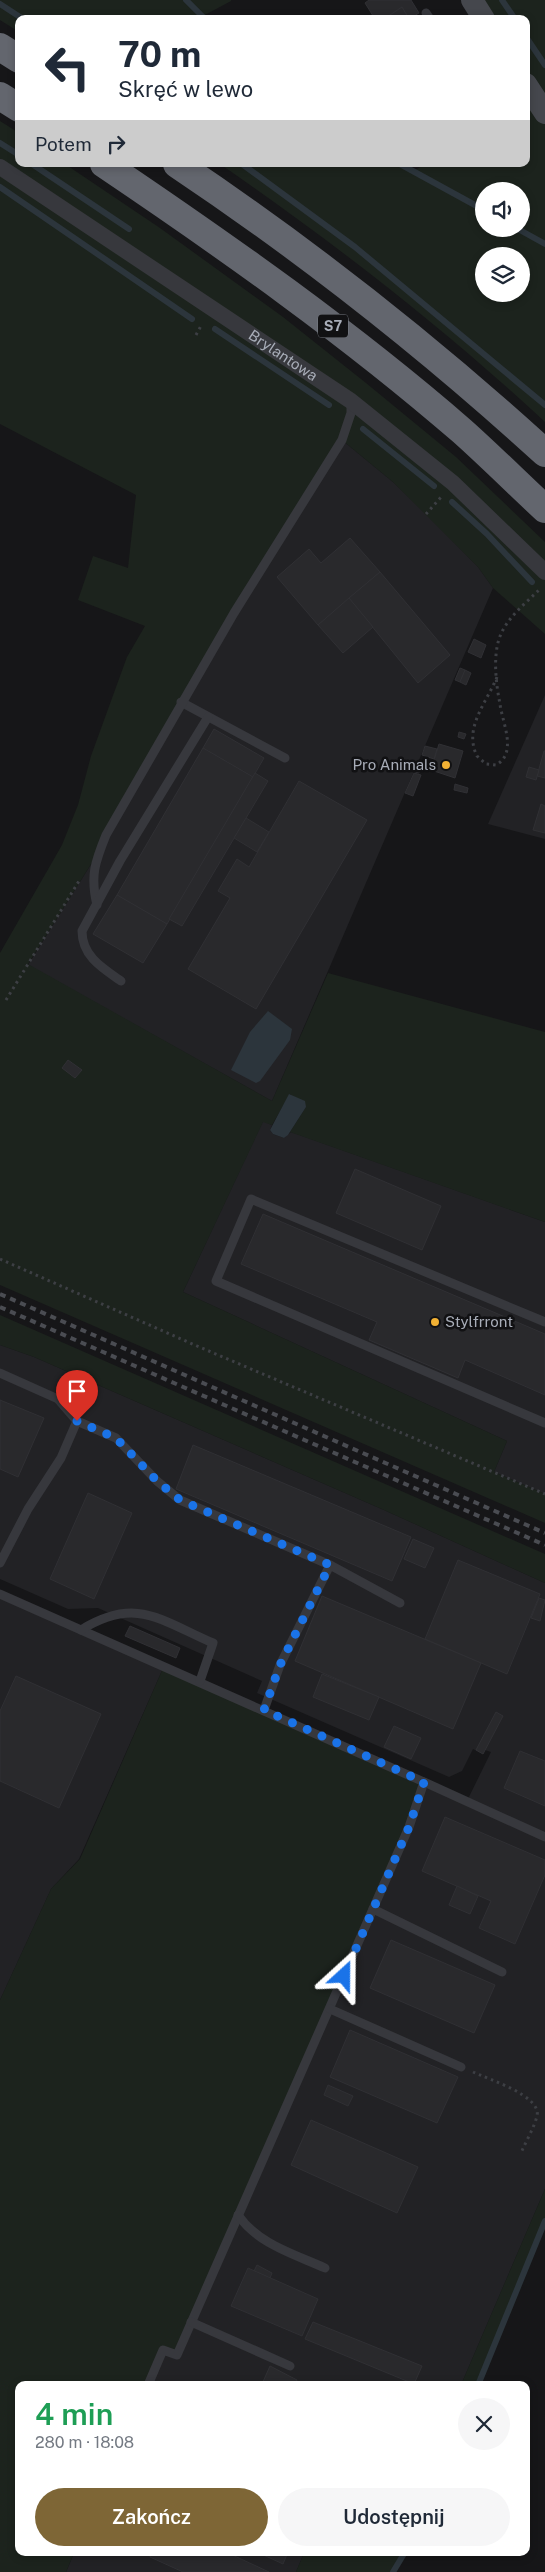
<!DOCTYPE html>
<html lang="pl">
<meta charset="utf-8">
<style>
:root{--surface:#fff;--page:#f6f6f7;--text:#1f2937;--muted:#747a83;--accent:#7e6636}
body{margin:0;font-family:"Public Sans",sans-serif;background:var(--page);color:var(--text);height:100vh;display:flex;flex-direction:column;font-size:19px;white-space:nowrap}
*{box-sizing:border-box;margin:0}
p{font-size:16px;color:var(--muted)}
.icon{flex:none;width:28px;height:28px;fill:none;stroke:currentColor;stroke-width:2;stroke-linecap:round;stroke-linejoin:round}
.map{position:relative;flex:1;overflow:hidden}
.drawer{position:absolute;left:15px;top:2381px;width:515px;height:175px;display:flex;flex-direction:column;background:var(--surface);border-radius:10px;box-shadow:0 2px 8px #0003}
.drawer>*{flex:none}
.top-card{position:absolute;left:15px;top:15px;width:515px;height:152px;border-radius:10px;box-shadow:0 2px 8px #0003;background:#fff;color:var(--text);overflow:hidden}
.buttons{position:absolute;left:475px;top:182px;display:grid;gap:10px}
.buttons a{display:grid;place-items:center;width:55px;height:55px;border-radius:50%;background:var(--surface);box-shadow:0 2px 8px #0003;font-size:25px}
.pin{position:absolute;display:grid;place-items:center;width:42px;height:42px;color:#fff;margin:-51px -21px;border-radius:50% 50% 50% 0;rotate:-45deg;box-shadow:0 0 5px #0007}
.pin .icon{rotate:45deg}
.me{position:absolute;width:55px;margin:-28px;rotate:24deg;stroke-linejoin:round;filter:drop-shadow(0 0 4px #0008)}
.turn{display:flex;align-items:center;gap:18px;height:105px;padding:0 20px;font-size:22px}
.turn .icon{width:65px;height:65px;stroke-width:2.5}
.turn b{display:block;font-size:35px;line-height:42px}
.then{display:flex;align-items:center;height:48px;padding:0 20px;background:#0003;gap:10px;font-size:19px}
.round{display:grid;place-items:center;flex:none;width:52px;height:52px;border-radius:26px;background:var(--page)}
.head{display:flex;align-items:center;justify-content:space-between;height:85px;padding:0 20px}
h1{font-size:30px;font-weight:600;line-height:38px;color:#1e9e55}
.action{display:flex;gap:10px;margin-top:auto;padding:10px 20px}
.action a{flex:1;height:58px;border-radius:30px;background:var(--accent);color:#fff;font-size:20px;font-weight:600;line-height:58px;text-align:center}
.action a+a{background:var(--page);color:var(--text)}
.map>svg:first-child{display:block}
</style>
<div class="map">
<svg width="545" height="2572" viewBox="0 0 545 2572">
<rect width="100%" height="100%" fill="#161618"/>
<g fill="#222225">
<path d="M 342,440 L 393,482 L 426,514 L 478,567 L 493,588 L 272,1101 L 28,965 L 98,853 L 106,835 Z"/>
<path d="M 545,695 L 545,839 L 488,824 Z"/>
<path d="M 263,1121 L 272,1125 L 270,1130 L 273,1134 L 284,1138 L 291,1132 L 545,1222 L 545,1494 L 494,1472 L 507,1441 L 183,1292 Z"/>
<path d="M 0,1345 L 34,1357 L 384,1510 L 545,1583 L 545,2189 L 461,2385 L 148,2385 L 424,1782 L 467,1801 L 491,1752 L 485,1750 L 483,1754 L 473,1749 L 462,1771 L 449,1777 L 257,1693 L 262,1681 L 98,1608 L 68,1609 L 0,1579 Z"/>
<path d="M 0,1594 L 164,1666 L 79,1859 L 51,1889 L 0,2000 Z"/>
<path d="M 74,2553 L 304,2553 L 296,2572 L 66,2572 Z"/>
</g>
<g fill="#1c231d" fill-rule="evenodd">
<path d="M 0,0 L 231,0 L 231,1 L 203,16 L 205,19 L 19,19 L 19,32 L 0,20 Z"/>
<path d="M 472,0 L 545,0 L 545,422 C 444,328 333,242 220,164 L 400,164 L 413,171 L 426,164 L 526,164 L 526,19 L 484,19 ZM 484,191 L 521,191 L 521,229 L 484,229 ZM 484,256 L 521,256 L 521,294 L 484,294 Z"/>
<path d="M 0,121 L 19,133 L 19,164 L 65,164 L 160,228 L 283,317 L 366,383 L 456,457 L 545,542 L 545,634 L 493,588 L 478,567 L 393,482 L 342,440 L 257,577 L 98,853 L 28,964 L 272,1101 L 328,973 L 545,1032 L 545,1222 L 290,1132 L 306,1107 L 290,1094 L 272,1125 L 263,1122 L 183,1292 L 507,1441 L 494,1472 L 545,1494 L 545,1523 L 0,1285 L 0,953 L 62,845 L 78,805 L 91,756 L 127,657 L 145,626 L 78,600 L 93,556 L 128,568 L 136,495 L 0,424 Z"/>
<path d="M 0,1315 L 545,1554 L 545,1583 L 384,1510 L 34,1357 L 0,1345 Z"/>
<path d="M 164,1666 L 424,1782 L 177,2355 L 163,2350 L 148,2385 L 19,2385 L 19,2552 L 74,2553 L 66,2572 L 0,2572 L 0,2000 L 51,1889 L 80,1859 Z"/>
<path d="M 545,2189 L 545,2221 L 478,2385 L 461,2385 Z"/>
<path d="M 304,2553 L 304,2552 L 405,2553 L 393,2572 L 296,2572 Z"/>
</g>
<g fill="#2c353c">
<path d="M 268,1011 L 292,1029 L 290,1040 L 260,1081 L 256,1083 L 231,1070 L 250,1032 Z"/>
<path d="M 289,1094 L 305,1101 L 306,1107 L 288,1135 L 284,1138 L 273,1134 L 270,1130 Z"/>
</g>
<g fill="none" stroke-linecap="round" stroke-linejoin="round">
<g stroke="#2c353c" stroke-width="6">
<path d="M 186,0 L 205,19"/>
<path d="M 502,0 L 515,19"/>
<path d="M 0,4 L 23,19"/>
<path d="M 526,37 L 545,65"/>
<path d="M 0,143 L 19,155"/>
<path d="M 32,164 L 129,229"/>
<path d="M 242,164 L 355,247 L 545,405"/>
<path d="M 400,164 L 484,210"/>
<path d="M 0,187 L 192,319"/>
<path d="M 518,229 L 545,244"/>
<path d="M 215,329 L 329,405"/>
<path d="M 363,429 L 434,486"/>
<path d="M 452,502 L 487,534 L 532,582"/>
<path d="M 478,2385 L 545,2221"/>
<path d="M 393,2572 L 405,2552"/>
</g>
</g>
<g fill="#29292c" stroke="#303034">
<path d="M 369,0 L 411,0 L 419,13 L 409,19 L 402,7 L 384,19 L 375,19 L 365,3 Z"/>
<path d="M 402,7 L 409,19 L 384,19 Z"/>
<path d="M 350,538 L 380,572 L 318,625 L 277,577 L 309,549 L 321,563 Z"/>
<path d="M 380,572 L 450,655 L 418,683 L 349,598 Z"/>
<path d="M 349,598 L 373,627 L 343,653 L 318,625 Z"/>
<path d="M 474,639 L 486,645 L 481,658 L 468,652 Z"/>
<path d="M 460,668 L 465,670 L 460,682 L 455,680 Z"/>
<path d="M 465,670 L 471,673 L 466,685 L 460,682 Z"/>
<path d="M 214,729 L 264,758 L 253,777 L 203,748 Z"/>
<path d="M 459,732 L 466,734 L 464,739 L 458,737 Z"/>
<path d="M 439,744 L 463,751 L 455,778 L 431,770 Z"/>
<path d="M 425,746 L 437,749 L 434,759 L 422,755 Z"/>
<path d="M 203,748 L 253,777 L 167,924 L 117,895 Z"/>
<path d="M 544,751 L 545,751 L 545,778 L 537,776 Z"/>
<path d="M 418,764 L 422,766 L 419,773 L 415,772 Z"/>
<path d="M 529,767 L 539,770 L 536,780 L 526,777 Z"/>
<path d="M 255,773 L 268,781 L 182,926 L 169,919 Z"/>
<path d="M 414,773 L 421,775 L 413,796 L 405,793 Z"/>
<path d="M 299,781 L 367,820 L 256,1009 L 188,969 L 230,898 L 218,891 L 237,859 L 249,867 Z"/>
<path d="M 455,784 L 468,788 L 467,793 L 454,790 Z"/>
<path d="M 541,804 L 545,806 L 545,833 L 533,830 Z"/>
<path d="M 246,818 L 269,832 L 257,852 L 234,838 Z"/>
<path d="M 117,895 L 167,924 L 143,963 L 93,934 Z"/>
<path d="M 68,1060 L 82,1070 L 75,1078 L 62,1068 Z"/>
<path d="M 355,1169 L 441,1206 L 422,1250 L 336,1213 Z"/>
<path d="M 263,1214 L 545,1334 L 545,1395 L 465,1360 L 458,1378 L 369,1340 L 377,1322 L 241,1264 Z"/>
<path d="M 0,1400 L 44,1418 L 18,1477 L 0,1469 Z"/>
<path d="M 193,1445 L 411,1537 L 392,1581 L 176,1489 Z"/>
<path d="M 88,1493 L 132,1513 L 94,1599 L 50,1579 Z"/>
<path d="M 413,1539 L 434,1548 L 425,1568 L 404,1559 Z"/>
<path d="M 458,1560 L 540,1594 L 507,1674 L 425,1639 Z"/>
<path d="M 322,1596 L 481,1663 L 453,1729 L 295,1661 Z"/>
<path d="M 539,1598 L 545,1600 L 540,1621 L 531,1618 Z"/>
<path d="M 130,1626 L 180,1648 L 176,1658 L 125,1636 Z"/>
<path d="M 322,1674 L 379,1697 L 369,1720 L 313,1697 Z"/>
<path d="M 16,1676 L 101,1714 L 59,1808 L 0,1781 L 0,1711 Z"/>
<path d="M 496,1712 L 503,1716 L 483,1754 L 476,1750 Z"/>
<path d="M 394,1726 L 421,1738 L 411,1759 L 384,1747 Z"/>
<path d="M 520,1751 L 545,1761 L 545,1806 L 504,1788 Z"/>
<path d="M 445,1817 L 545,1860 L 545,1875 L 515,1944 L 479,1928 L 491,1901 L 422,1871 Z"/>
<path d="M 457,1886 L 478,1896 L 470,1914 L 449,1905 Z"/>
<path d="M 391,1940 L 495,1985 L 474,2033 L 370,1988 Z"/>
<path d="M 350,2030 L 458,2077 L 437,2123 L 330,2077 Z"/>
<path d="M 328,2085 L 353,2096 L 348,2106 L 324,2095 Z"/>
<path d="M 311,2120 L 418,2167 L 397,2213 L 291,2165 Z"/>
<path d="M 257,2265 L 272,2273 L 270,2278 L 254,2271 Z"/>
<path d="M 248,2268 L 318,2299 L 302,2336 L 231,2306 Z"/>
<path d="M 313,2322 L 422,2366 L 414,2384 L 305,2339 Z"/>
<path d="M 270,2366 L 297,2380 L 295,2385 L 262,2384 Z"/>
<path d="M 152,2552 L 226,2552 L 269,2572 L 183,2572 L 150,2557 Z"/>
<path d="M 257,2552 L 288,2552 L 283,2564 Z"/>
</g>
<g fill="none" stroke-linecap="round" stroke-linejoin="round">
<g stroke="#3d3f44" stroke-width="3" stroke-dasharray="2.5 4" stroke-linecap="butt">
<path d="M 196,335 L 202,324"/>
<path d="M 426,514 L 442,496"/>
<path d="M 497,677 C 487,702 463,728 477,756 L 486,764 L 496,765 C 518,753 502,722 500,704 C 496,684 493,658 499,639 C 506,618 526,603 541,588"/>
<path d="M 6,1000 L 79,881"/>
<path d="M 0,1259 L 197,1346 L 545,1494"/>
<path d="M 473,2072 C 488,2079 542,2096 537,2116 C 534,2128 526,2141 521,2153"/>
</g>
<g stroke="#37383d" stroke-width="9">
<path d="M 426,13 L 430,19"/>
<path d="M 181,702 L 285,758"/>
<path d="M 97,905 C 90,876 95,862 106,835 L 234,613 L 342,440 L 351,413 L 351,401"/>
<path d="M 121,981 C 102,968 82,956 82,931 L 120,861 L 208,717"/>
<path d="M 545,1322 L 251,1199 L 216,1281 L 545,1423"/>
<path d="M 0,1373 L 58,1399 L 77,1421 L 116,1438 L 157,1481 L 180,1500 L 330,1565"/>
<path d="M 0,1563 L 28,1509 L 61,1458 L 77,1421"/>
<path d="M 0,1594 L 424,1782 L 409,1827 L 177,2355 L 163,2350 L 148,2385"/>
<path d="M 81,1630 C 136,1596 160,1620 213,1643 L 200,1681"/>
<path d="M 264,1710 L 280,1665 L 330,1565 L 400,1603"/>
<path d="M 424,1782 L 545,1837"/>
<path d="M 373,1909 L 502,1972"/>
<path d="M 330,2009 L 461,2067"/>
<path d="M 238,2215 C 258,2244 294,2254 325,2268"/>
<path d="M 191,2322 L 290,2366"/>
</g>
<path stroke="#37383d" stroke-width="16" id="s1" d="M 0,167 L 351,401 L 453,483 L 545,572"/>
<g stroke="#45474d" stroke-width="22">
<path d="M 472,0 L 484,19"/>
<path d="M 526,84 L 545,113"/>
</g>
<g stroke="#63666e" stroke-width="28">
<path d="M 0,47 L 19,59"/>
<path d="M 0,96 L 19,108"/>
<path d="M 104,164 C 227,247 349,333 462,431 C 490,456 517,483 545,509"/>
<path d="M 177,164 C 307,251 430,348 545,453"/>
</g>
<g stroke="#4a4c52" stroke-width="4" stroke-dasharray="6 5" stroke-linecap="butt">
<path d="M 0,1294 L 545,1533"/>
<path d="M 0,1307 L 545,1545"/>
</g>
</g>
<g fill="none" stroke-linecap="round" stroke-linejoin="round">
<path stroke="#1a73e8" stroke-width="9" stroke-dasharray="0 16.2" d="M 77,1421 L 116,1438 L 157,1481 L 180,1500 L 330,1565 L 280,1665 L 264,1710 L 424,1782 L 409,1827 L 344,1976"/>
</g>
<g fill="#f2b134" stroke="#111113" stroke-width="2">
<circle cx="446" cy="765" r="5"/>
<circle cx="435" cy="1322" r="5"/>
</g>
<g text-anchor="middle" stroke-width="5" stroke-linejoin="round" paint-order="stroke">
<rect fill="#111113" stroke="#7b7e86" stroke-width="1" x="318" y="314.5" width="30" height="23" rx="4"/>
<g font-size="14" font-weight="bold" fill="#a8adb8">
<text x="333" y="331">S7</text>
</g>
<g font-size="15" fill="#a8adb8" stroke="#111113">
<text dy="5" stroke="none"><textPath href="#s1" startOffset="340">Brylantowa</textPath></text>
</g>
<g font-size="15" fill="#a8adb8" stroke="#111113" text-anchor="end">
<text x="436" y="770">Pro Animals</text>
<text x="445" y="1327" text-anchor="start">Stylfrront</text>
</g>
</g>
</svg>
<div class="buttons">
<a><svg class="icon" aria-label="sound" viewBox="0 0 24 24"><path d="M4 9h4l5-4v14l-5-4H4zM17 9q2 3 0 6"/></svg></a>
<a><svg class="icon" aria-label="layers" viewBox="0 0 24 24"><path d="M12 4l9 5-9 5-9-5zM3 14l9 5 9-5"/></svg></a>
</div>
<div class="pin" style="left:77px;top:1421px;background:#d93025"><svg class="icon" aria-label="arrive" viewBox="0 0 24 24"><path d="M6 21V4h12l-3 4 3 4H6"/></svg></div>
<svg class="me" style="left:344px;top:1976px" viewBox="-20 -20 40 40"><path d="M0-17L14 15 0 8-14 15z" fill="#1a73e8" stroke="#fff" stroke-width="4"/></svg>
<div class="top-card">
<div class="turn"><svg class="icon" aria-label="left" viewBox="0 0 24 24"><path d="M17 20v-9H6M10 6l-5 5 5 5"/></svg><div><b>70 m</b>Skręć w lewo</div></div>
<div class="then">Potem<svg class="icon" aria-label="right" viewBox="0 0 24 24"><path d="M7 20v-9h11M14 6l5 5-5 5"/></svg></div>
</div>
<section class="drawer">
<div class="head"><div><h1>4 min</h1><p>280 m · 18:08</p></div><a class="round"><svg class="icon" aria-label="close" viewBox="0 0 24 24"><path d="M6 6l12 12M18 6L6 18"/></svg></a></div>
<div class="action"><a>Zakończ</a><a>Udostępnij</a></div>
</section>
</div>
